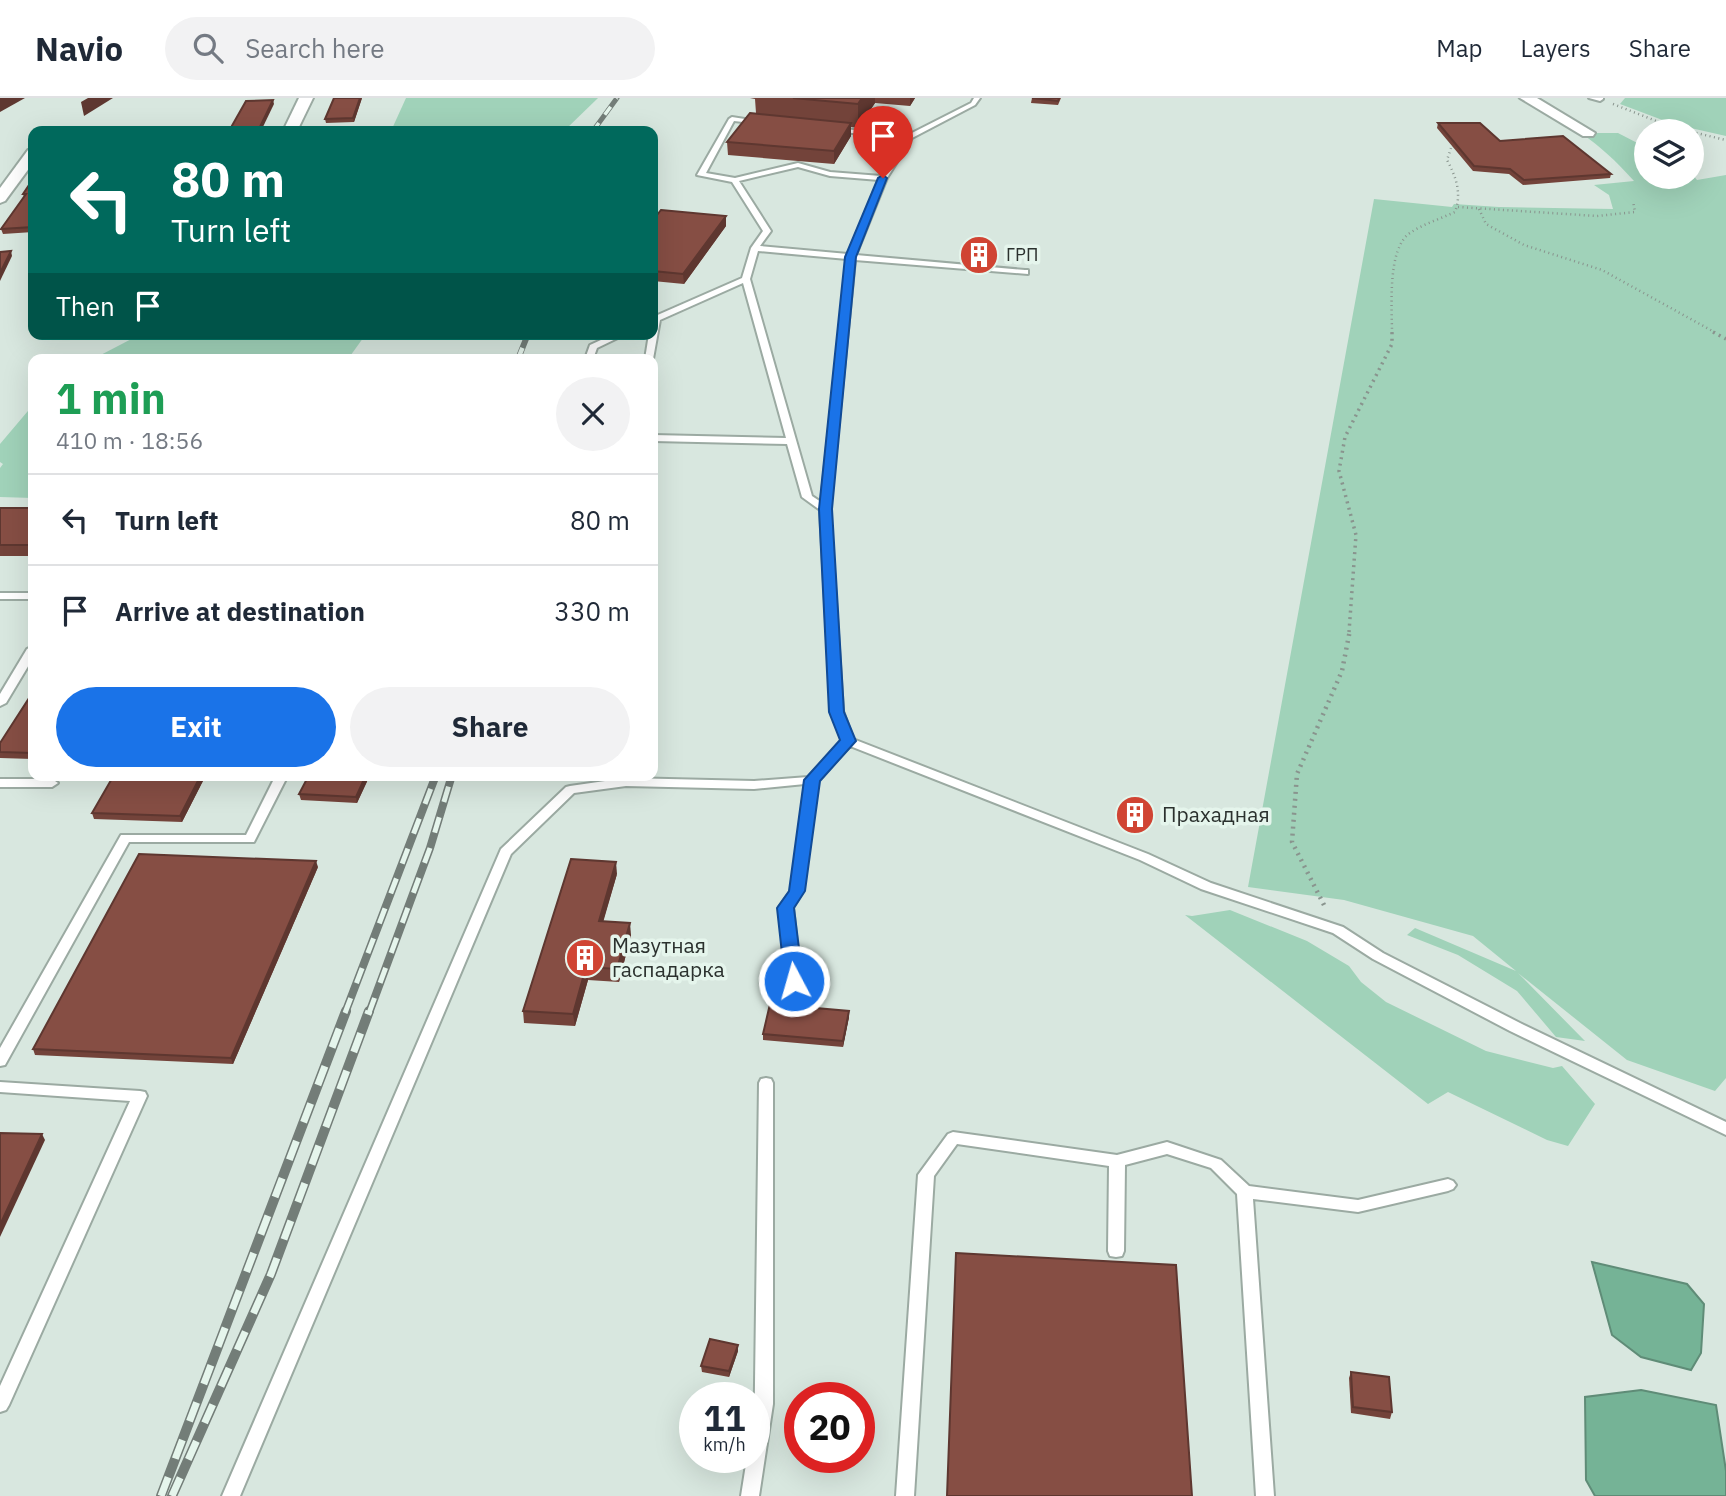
<!DOCTYPE html>
<meta charset="utf-8">
<style>
:root{--surface:#fff;--page:#f2f2f3;--text:#1f2937;--muted:#747a83;--line:#e0e1e3;--accent:#1a73e8}
body{margin:0;font-family:"IBM Plex Sans",sans-serif;background:var(--page);color:var(--text);height:100vh;display:flex;flex-direction:column;font-size:26px;white-space:nowrap}
*{box-sizing:border-box;margin:0}
p{font-size:23px;color:var(--muted)}
.icon{flex:none;width:38px;height:38px;fill:none;stroke:currentColor;stroke-width:2;stroke-linecap:round;stroke-linejoin:round}
.map{position:relative;flex:1;overflow:hidden}
.panel{position:absolute;left:28px;top:256px;width:630px;height:427px;display:flex;flex-direction:column;background:var(--surface);border-radius:14px;box-shadow:0 7px 28px #0002}
.panel>*{flex:none}
.banner{position:absolute;left:28px;top:28px;width:630px;height:214px;border-radius:14px;box-shadow:0 7px 28px #0002;background:#00695c;color:#fff;overflow:hidden}
.fabs{position:absolute;left:1634px;top:21px;display:grid;gap:14px}
.fabs a{display:grid;place-items:center;width:70px;height:70px;border-radius:50%;background:var(--surface);box-shadow:0 7px 28px #0002;font-size:35px}
.speed{position:absolute;left:679px;top:1284px;display:flex;gap:14px;font-size:35px;font-weight:700;text-align:center}
.speed>*{display:grid;place-content:center;width:91px;height:91px;border-radius:50%;background:var(--surface);box-shadow:0 7px 28px #0002;line-height:1}
.speed small{font-size:18px;font-weight:400}
.speed .limit{border:10px solid #d22;background:#fff;color:#111}
.pin{position:absolute;display:grid;place-items:center;width:60px;height:60px;color:#fff;margin:-72px -30px;border-radius:50% 50% 50% 0;rotate:-45deg;box-shadow:0 0 7px #0007}
.pin .icon{rotate:45deg}
.me{position:absolute;width:77px;margin:-38px;rotate:354deg;stroke-linejoin:round;filter:drop-shadow(0 0 5px #0008)}
.turn{display:flex;align-items:center;gap:24px;height:147px;padding:0 28px;font-size:32px}
.turn .icon{width:91px;height:91px;stroke-width:2.5}
.turn b{display:block;font-size:49px;line-height:60px}
.then{display:flex;align-items:center;height:66px;padding:0 28px;background:#0003;gap:14px;font-size:26px}
.round{display:grid;place-items:center;flex:none;width:74px;height:74px;border-radius:37px;background:var(--page)}
.headline{display:flex;align-items:center;justify-content:space-between;height:119px;padding:0 28px}
h1{font-size:42px;font-weight:700;line-height:52px;color:#1e9e55}
.primary-button{display:flex;gap:14px;margin-top:auto;padding:14px 28px}
.primary-button a{flex:1;height:80px;border-radius:42px;background:var(--accent);color:#fff;font-size:28px;font-weight:700;line-height:80px;text-align:center}
.primary-button a+a{background:var(--page);color:var(--text)}
ul{padding:0;list-style:none}
li{display:flex;align-items:center;gap:21px;height:91px;padding:0 28px;border-top:2px solid var(--line)}
li div{flex:1}
li b{display:block;font-size:26px}
li em{font-style:normal}
header{display:flex;align-items:center;gap:42px;box-sizing:border-box;height:98px;padding:0 35px;background:var(--surface);border-bottom:2px solid var(--line)}
header strong{font-size:33px}
nav{display:flex;gap:38px;margin-inline-start:auto;font-size:24px}
.search{width:490px;height:63px;background:var(--page);display:flex;align-items:center;gap:18px;box-sizing:border-box;padding:0 24px;border-radius:38px;color:var(--muted);font-size:26px}
.map>svg:first-child{display:block}
</style>
<header>
<strong>Navio</strong>
<div class="search"><svg class="icon" aria-label="search" viewBox="0 0 24 24"><circle cx="10" cy="10" r="6"/><path d="M15 15l6 6"/></svg>Search here</div>
<nav><a>Map</a><a>Layers</a><a>Share</a></nav>
</header>
<div class="map">
<svg width="1726" height="1398" viewBox="0 0 1726 1398">
<rect width="100%" height="100%" fill="#d8e7df"/>
<g fill="#a0d2b9">
<path d="M 406,0 L 598,0 L 564,33 L 391,33 Z"/>
<path d="M 1517,0 L 1540,0 L 1596,35 L 1618,35 L 1647,50 L 1647,79 L 1692,79 L 1692,76 L 1697,82 L 1726,77 L 1726,980 L 1715,993 L 1627,962 L 1518,875 L 1585,943 L 1556,939 L 1517,893 L 1458,857 L 1407,837 L 1415,830 L 1516,873 L 1473,838 L 1344,802 L 1248,789 L 1374,101 L 1452,109 L 1454,106 L 1499,109 L 1613,111 L 1609,97 L 1594,87 L 1634,83 C 1595,39 1568,26 1517,0 Z"/>
<path d="M 1625,0 L 1726,0 L 1726,38 L 1673,26 L 1620,6 Z"/>
<path d="M 141,236 L 366,236 L 348,261 L 93,261 Z"/>
<path d="M 33,307 L 33,400 L 0,399 L 0,370 L 3,366 L 0,364 L 0,346 Z"/>
<path d="M 1230,812 L 1307,843 L 1349,868 L 1361,884 L 1386,904 L 1486,953 L 1553,970 L 1562,968 L 1595,1006 L 1568,1048 L 1547,1042 L 1448,994 L 1428,1006 L 1185,817 L 1192,818 Z"/>
</g>
<g fill="#75b396" stroke="#5f8c77" stroke-width="2">
<path d="M 1592,1164 L 1687,1186 L 1704,1206 L 1701,1255 L 1691,1272 L 1641,1259 L 1612,1237 Z"/>
<path d="M 1641,1292 L 1716,1307 L 1726,1373 L 1726,1398 L 1595,1398 L 1586,1382 L 1585,1299 Z"/>
</g>
<g fill="none" stroke-linecap="round" stroke-linejoin="round">
<g stroke="#9baaa2" stroke-width="4">
<g id="lane">
<path d="M 974,0 L 980,0 L 975,7 L 912,40 L 887,80 L 856,157 L 1025,172 L 1028,172 L 1028,176 L 855,162 L 830,411 L 843,613 L 853,641 L 1148,756 L 1211,785 L 1343,829 L 1383,855 L 1520,925 L 1726,1024 L 1726,1037 L 1510,933 L 1373,861 L 1333,835 L 1201,791 L 1140,762 L 850,648 L 818,683 L 803,793 L 793,809 L 801,883 L 799,886 L 789,886 L 787,883 L 779,809 L 791,793 L 805,686 L 754,691 L 626,688 L 574,695 L 511,756 L 240,1398 L 222,1398 L 501,751 L 566,689 L 570,688 L 626,680 L 754,683 L 808,679 L 842,643 L 831,613 L 820,412 L 802,399 L 787,346 L 653,343 L 653,337 L 786,340 L 743,185 L 660,222 L 653,261 L 645,261 L 649,236 L 653,236 L 653,219 L 742,180 L 751,150 L 763,133 L 732,84 L 697,77 L 729,21 L 732,19 L 764,24 L 761,26 L 734,23 L 706,75 L 735,80 L 798,65 L 830,74 L 881,78 L 904,41 L 835,33 L 832,31 L 833,30 L 908,37 L 971,5 ZM 798,69 L 830,78 L 879,82 L 848,156 L 760,148 L 771,133 L 739,83 ZM 758,153 L 847,161 L 821,404 L 812,398 L 750,181 Z"/>
<path d="M 1589,0 L 1603,0 L 1603,1 L 1600,3 Z"/>
<path d="M 614,236 L 626,236 L 597,250 L 593,261 L 585,261 L 590,247 Z"/>
<rect x="0" y="495" width="33" height="6"/>
<path d="M 33,548 L 33,560 L 6,605 L 0,608 L 0,596 L 27,551 Z"/>
<path d="M 276,677 L 288,677 L 254,744 L 129,744 L 5,967 L 0,968 L 0,950 L 121,737 L 246,737 Z"/>
<path d="M 0,681 L 52,681 L 58,685 L 52,689 L 0,689 Z"/>
<path d="M 766,980 L 771,981 L 773,985 L 773,1306 L 759,1398 L 741,1398 L 747,1360 L 754,1360 L 759,985 L 761,981 Z"/>
<path d="M 0,984 L 140,993 L 145,994 L 147,998 L 9,1307 L 6,1312 L 0,1314 L 0,1288 L 130,1003 L 0,994 Z"/>
<path d="M 953,1034 L 1117,1057 L 1167,1044 L 1221,1062 L 1249,1088 L 1358,1102 L 1448,1081 L 1453,1083 L 1456,1087 L 1453,1091 L 1448,1093 L 1358,1114 L 1253,1101 L 1274,1398 L 1256,1398 L 1237,1096 L 1211,1070 L 1167,1056 L 1125,1067 L 1124,1153 L 1122,1158 L 1116,1159 L 1110,1158 L 1108,1153 L 1109,1068 L 957,1046 L 934,1078 L 914,1398 L 896,1398 L 918,1077 L 948,1036 Z"/>
</g>
</g>
<g stroke="#9baaa2" stroke-width="4">
<g id="street">
<path d="M 299,0 L 313,0 L 297,33 L 283,33 Z"/>
<path d="M 1520,0 L 1537,0 L 1595,35 L 1593,38 L 1583,38 Z"/>
<path d="M 33,51 L 33,65 L 5,103 L 0,105 L 0,90 L 28,52 Z"/>
</g>
</g>
<g stroke="#89948e" stroke-width="2.5" stroke-dasharray="1 3.5" stroke-linecap="butt">
<path d="M 1613,6 L 1669,28 L 1691,33"/>
<path d="M 1692,34 L 1726,42"/>
<path d="M 1458,109 L 1597,118 L 1635,114 L 1633,103"/>
<path d="M 1479,111 L 1486,126 L 1524,147 L 1602,172 L 1716,235"/>
<path d="M 1392,235 C 1392,210 1387,150 1410,135 C 1423,126 1440,121 1455,114 C 1462,95 1456,79 1447,62 L 1452,47 L 1457,47"/>
</g>
<g stroke="#89948e" stroke-width="3.5" stroke-dasharray="2 4.5" stroke-linecap="butt">
<path d="M 1713,234 L 1726,241"/>
<path d="M 1349,534 L 1356,437 L 1339,373 L 1345,339 L 1392,246 L 1392,234"/>
</g>
<path stroke="#89948e" stroke-width="4.5" stroke-dasharray="2 5" stroke-linecap="butt" d="M 1324,807 L 1292,744 L 1297,676 L 1342,573 L 1350,532"/>
<use href="#lane" fill="#fff" fill-rule="evenodd"/>
<use href="#street" fill="#fff" fill-rule="evenodd"/>
<g stroke="#737d78" stroke-width="5">
<path id="rail-far3" d="M 593,33 L 617,0"/>
</g>
<g stroke="#737d78" stroke-width="6">
<path id="rail-far2" d="M 518,261 L 528,236"/>
</g>
<g stroke="#737d78" stroke-width="8">
<g id="rail-far1">
<path d="M 345,915 L 436,677"/>
<path d="M 369,915 L 430,750 L 452,677"/>
</g>
</g>
<g stroke="#737d78" stroke-width="10">
<g id="rail">
<path d="M 161,1398 L 346,913"/>
<path d="M 172,1398 L 271,1176 L 369,913"/>
</g>
</g>
<use href="#rail-far3" stroke="#e5f5ec" stroke-width="3.5" stroke-dasharray="10" stroke-linecap="butt"/>
<use href="#rail-far2" stroke="#e5f5ec" stroke-width="4.5" stroke-dasharray="12" stroke-linecap="butt"/>
<use href="#rail-far1" stroke="#e5f5ec" stroke-width="5" stroke-dasharray="16" stroke-linecap="butt"/>
<use href="#rail" stroke="#e5f5ec" stroke-width="7" stroke-dasharray="20" stroke-linecap="butt"/>
</g>
<g fill="#73433a">
<path d="M 362,0 L 354,24 L 326,25 L 325,21 Z"/>
<path d="M 750,0 L 915,0 L 910,8 L 875,5 L 858,30 L 851,29 L 851,38 L 834,66 L 728,57 L 727,44 L 756,15 L 755,1 Z"/>
<path d="M 1032,0 L 1061,0 L 1058,7 L 1031,5 Z"/>
<path d="M 1438,25 L 1611,76 L 1610,80 L 1523,87 L 1509,76 L 1473,73 L 1437,30 Z"/>
<path d="M 33,81 L 33,134 L 3,136 L 1,131 L 24,99 L 23,96 Z"/>
<path d="M 653,122 L 726,128 L 684,186 L 653,183 Z"/>
<rect x="0" y="410" width="33" height="48"/>
<path d="M 33,594 L 33,661 L 0,660 L 0,645 Z"/>
<path d="M 114,677 L 206,677 L 182,724 L 94,721 L 92,715 Z"/>
<path d="M 309,677 L 370,677 L 357,705 L 301,702 L 299,696 Z"/>
<path d="M 318,769 L 233,966 L 35,957 L 33,951 Z"/>
<path d="M 617,776 L 603,823 L 631,837 L 619,884 L 588,882 L 575,928 L 524,925 L 523,913 Z"/>
<path d="M 849,919 L 843,949 L 763,942 L 763,936 Z"/>
<path d="M 738,1247 L 738,1253 L 729,1279 L 702,1274 L 701,1268 Z"/>
<path d="M 1351,1274 L 1392,1314 L 1390,1321 L 1351,1315 L 1349,1280 Z"/>
</g>
<g fill="#5e3730">
<path d="M 0,0 L 25,0 L 0,14 Z"/>
<path d="M 88,0 L 113,0 L 84,18 L 81,4 Z"/>
<path d="M 360,0 L 362,0 L 354,24 L 353,20 Z"/>
<path d="M 862,0 L 875,0 L 875,5 L 858,30 L 858,6 Z"/>
<path d="M 910,0 L 915,0 L 910,8 Z"/>
<path d="M 273,2 L 274,6 L 261,33 L 258,33 Z"/>
<path d="M 851,25 L 851,38 L 834,66 L 834,53 Z"/>
<path d="M 726,118 L 726,128 L 684,186 L 683,176 Z"/>
<path d="M 11,153 L 12,158 L 0,183 L 0,175 Z"/>
<path d="M 201,677 L 206,677 L 182,724 L 180,718 Z"/>
<path d="M 366,677 L 370,677 L 357,705 L 356,699 Z"/>
<path d="M 316,763 L 318,769 L 233,966 L 231,960 Z"/>
<path d="M 616,764 L 617,776 L 600,835 L 599,823 Z"/>
<path d="M 630,825 L 631,837 L 619,884 L 617,871 Z"/>
<path d="M 586,869 L 588,882 L 575,928 L 573,916 Z"/>
<path d="M 849,913 L 849,919 L 843,949 L 843,943 Z"/>
<path d="M 42,1036 L 45,1042 L 0,1139 L 0,1127 Z"/>
<path d="M 738,1247 L 738,1253 L 729,1279 L 729,1273 Z"/>
</g>
<g fill="#864e44" stroke="#5e3730" stroke-width="2">
<path d="M 334,0 L 360,0 L 353,20 L 325,21 Z"/>
<path d="M 793,0 L 862,0 L 858,6 Z"/>
<path d="M 1032,0 L 1059,0 L 1058,3 Z"/>
<path d="M 273,2 L 258,33 L 229,33 L 246,3 Z"/>
<path d="M 750,15 L 851,25 L 834,53 L 727,44 Z"/>
<path d="M 1438,25 L 1480,25 L 1500,43 L 1563,38 L 1611,76 L 1524,82 L 1510,71 L 1474,68 Z"/>
<path d="M 33,81 L 33,129 L 1,131 L 26,96 L 23,96 Z"/>
<path d="M 661,112 L 726,118 L 683,176 L 653,173 L 653,122 Z"/>
<path d="M 11,153 L 0,175 L 0,154 Z"/>
<rect x="0" y="410" width="33" height="37"/>
<path d="M 33,594 L 33,655 L 0,654 L 0,645 Z"/>
<path d="M 114,677 L 201,677 L 180,718 L 92,715 Z"/>
<path d="M 309,677 L 366,677 L 356,699 L 299,696 Z"/>
<path d="M 139,756 L 316,763 L 231,960 L 33,951 Z"/>
<path d="M 571,761 L 616,764 L 599,823 L 630,825 L 617,871 L 586,869 L 573,916 L 523,913 Z"/>
<path d="M 770,906 L 849,913 L 843,943 L 763,936 Z"/>
<path d="M 0,1035 L 42,1036 L 0,1127 Z"/>
<path d="M 956,1155 L 1176,1167 L 1192,1398 L 947,1398 Z"/>
<path d="M 710,1241 L 738,1247 L 729,1273 L 701,1268 Z"/>
<path d="M 1351,1274 L 1389,1279 L 1392,1314 L 1353,1309 Z"/>
</g>
<path fill="#1a73e8" stroke="#114b97" stroke-width="2" d="M 883,77 L 887,80 L 856,159 L 832,411 L 844,614 L 856,643 L 820,683 L 805,793 L 794,810 L 803,883 L 800,887 L 787,887 L 785,883 L 777,810 L 789,793 L 804,682 L 840,642 L 829,614 L 819,411 L 845,159 L 878,80 Z"/>
<defs>
<g id="building-disc" transform="scale(2.0125)"><circle r="9.5" fill="#d04433" stroke="#e5f5ec"/><path d="M-4-6H4V6H1V3H-1V6H-4ZM-2.5-4.3h1.7v1.8h-1.7ZM.8-4.3h1.7v1.8H.8ZM-2.5-1h1.7V.8h-1.7ZM.8-1h1.7V.8H.8Z" fill="#fff"/></g>
</defs>
<g fill-rule="evenodd">
<use href="#building-disc" x="979" y="157"/>
<use href="#building-disc" x="1135" y="717"/>
<use href="#building-disc" x="585" y="860"/>
</g>
<g text-anchor="middle" stroke-width="7" stroke-linejoin="round" paint-order="stroke">
<g font-size="18" fill="#2b312e" stroke="#e5f5ec" text-anchor="start">
<text x="1006" y="163">ГРП</text>
</g>
<g font-size="21" fill="#2b312e" stroke="#e5f5ec" text-anchor="start">
<text x="1162" y="724">Прахадная</text>
<text x="612" y="855">Мазутная<tspan x="612" dy="24">гаспадарка</tspan></text>
</g>
</g>
</svg>
<div class="fabs">
<a><svg class="icon" aria-label="layers" viewBox="0 0 24 24"><path d="M12 4l9 5-9 5-9-5zM3 14l9 5 9-5"/></svg></a>
</div>
<div class="speed"><div>11<small>km/h</small></div><div class="limit">20</div></div>
<div class="pin" style="left:883px;top:80px;background:#d93025"><svg class="icon" aria-label="arrive" viewBox="0 0 24 24"><path d="M6 21V4h12l-3 4 3 4H6"/></svg></div>
<svg class="me" style="left:794px;top:883px" viewBox="-20 -20 40 40"><circle r="17" fill="#1a73e8" stroke="#fff" stroke-width="3"/><path d="M0-11L8 9 0 5-8 9z" fill="#fff"/></svg>
<div class="banner">
<div class="turn"><svg class="icon" aria-label="left" viewBox="0 0 24 24"><path d="M17 20v-9H6M10 6l-5 5 5 5"/></svg><div><b>80 m</b>Turn left</div></div>
<div class="then">Then<svg class="icon" aria-label="arrive" viewBox="0 0 24 24"><path d="M6 21V4h12l-3 4 3 4H6"/></svg></div>
</div>
<section class="panel">
<div class="headline"><div><h1>1 min</h1><p>410 m · 18:56</p></div><a class="round"><svg class="icon" aria-label="close" viewBox="0 0 24 24"><path d="M6 6l12 12M18 6L6 18"/></svg></a></div>
<ul>
<li><svg class="icon" aria-label="left" viewBox="0 0 24 24"><path d="M17 20v-9H6M10 6l-5 5 5 5"/></svg><div><b>Turn left</b></div><em>80 m</em></li>
<li><svg class="icon" aria-label="arrive" viewBox="0 0 24 24"><path d="M6 21V4h12l-3 4 3 4H6"/></svg><div><b>Arrive at destination</b></div><em>330 m</em></li>
</ul>
<div class="primary-button"><a>Exit</a><a>Share</a></div>
</section>
</div>
